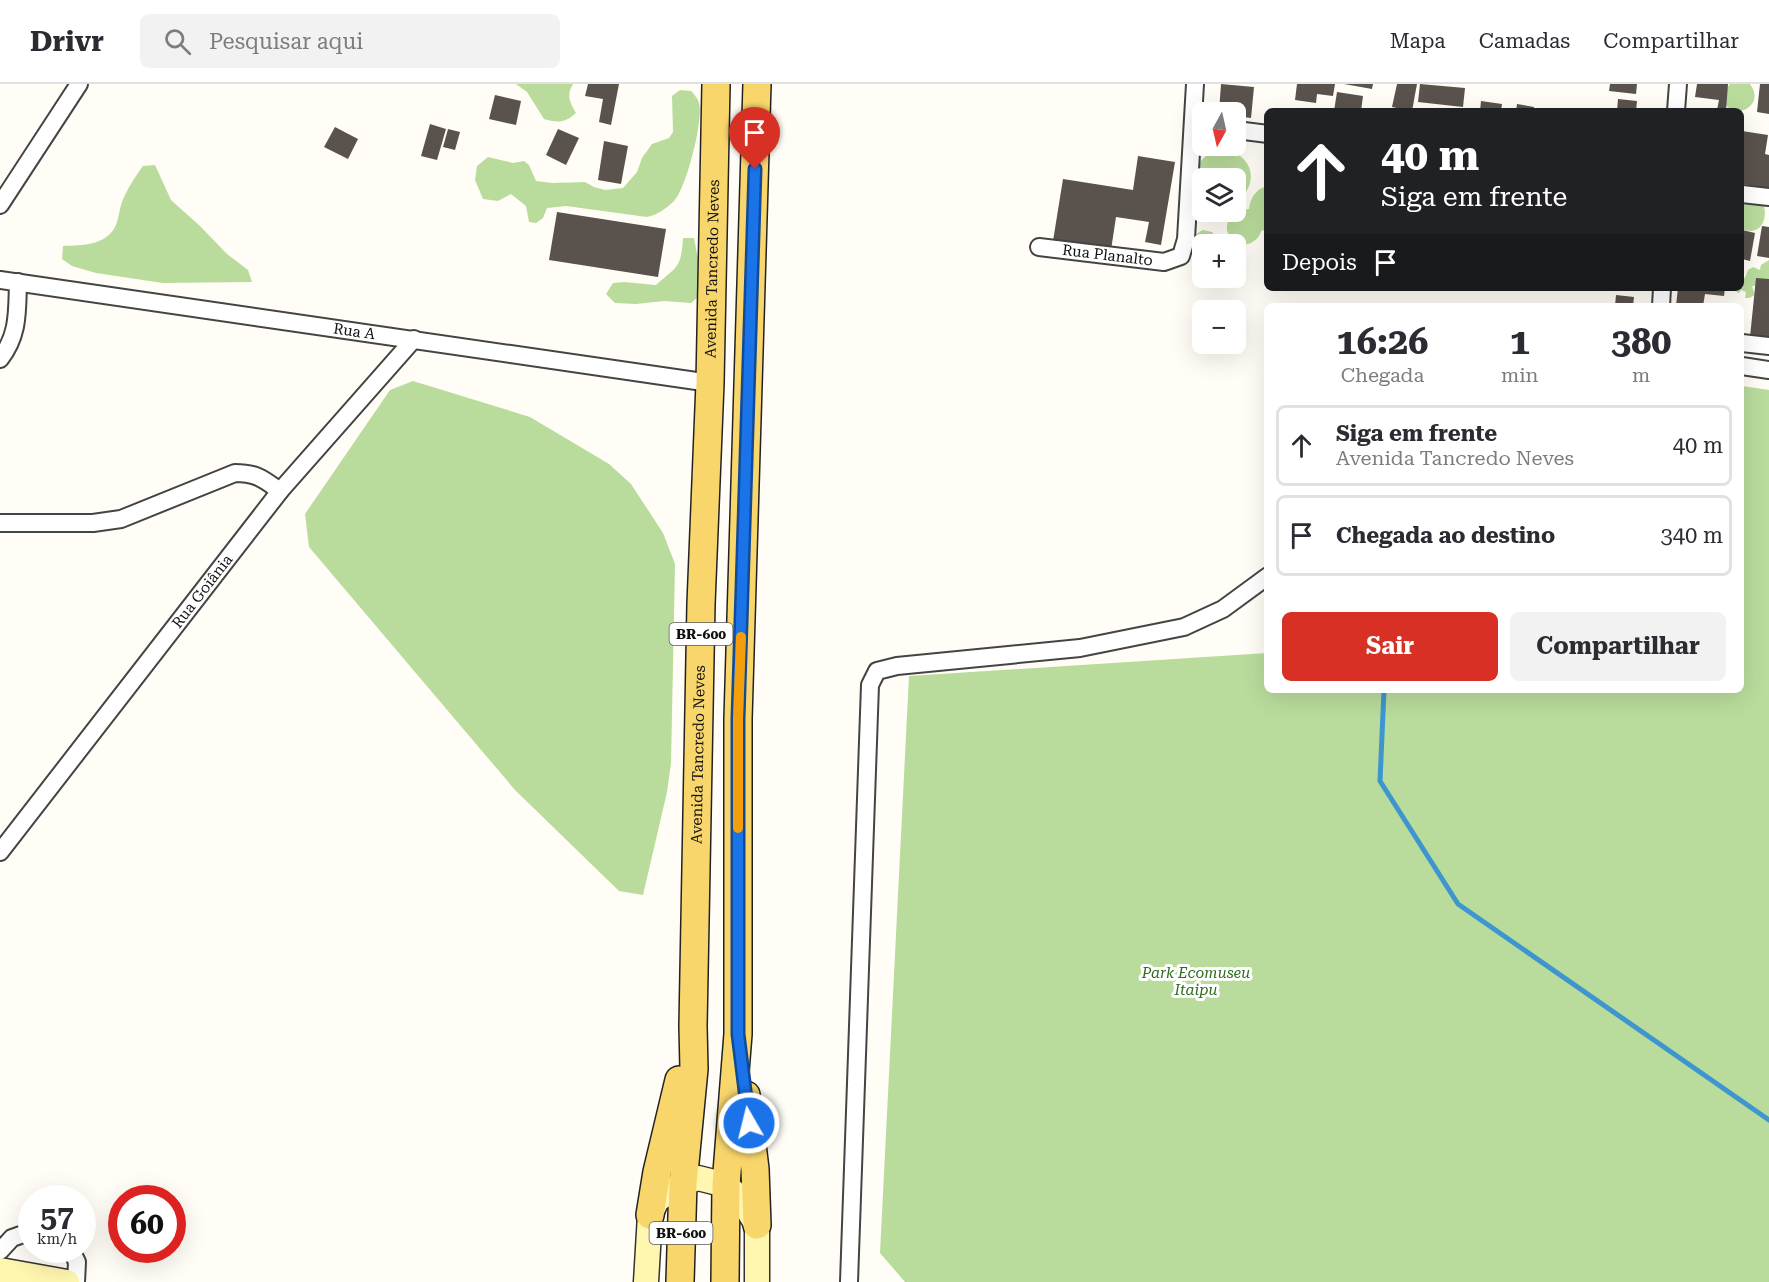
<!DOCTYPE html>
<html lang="pt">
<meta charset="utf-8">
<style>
:root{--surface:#fff;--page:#f2f2f3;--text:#2b2b33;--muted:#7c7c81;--line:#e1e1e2;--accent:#d93025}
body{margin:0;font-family:"Roboto Serif",serif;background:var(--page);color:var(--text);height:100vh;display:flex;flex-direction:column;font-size:22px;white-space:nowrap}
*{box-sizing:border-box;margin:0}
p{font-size:20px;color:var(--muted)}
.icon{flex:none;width:33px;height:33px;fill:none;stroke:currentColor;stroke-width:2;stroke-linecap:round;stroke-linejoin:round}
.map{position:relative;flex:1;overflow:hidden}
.drawer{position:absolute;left:1264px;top:219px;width:480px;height:390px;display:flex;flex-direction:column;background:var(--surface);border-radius:9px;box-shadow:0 6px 24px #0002}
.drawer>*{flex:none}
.guide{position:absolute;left:1264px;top:24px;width:480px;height:183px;border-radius:9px;box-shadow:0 6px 24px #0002;background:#202124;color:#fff;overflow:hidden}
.needle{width:39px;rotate:188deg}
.tools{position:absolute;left:1192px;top:18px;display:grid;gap:12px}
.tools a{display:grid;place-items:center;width:54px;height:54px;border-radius:9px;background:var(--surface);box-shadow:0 6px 24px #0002;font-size:30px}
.speed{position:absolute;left:18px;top:1101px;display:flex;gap:12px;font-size:30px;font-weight:700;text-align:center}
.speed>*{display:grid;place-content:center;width:78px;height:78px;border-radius:50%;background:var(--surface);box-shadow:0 6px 24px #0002;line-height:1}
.speed small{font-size:15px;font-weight:400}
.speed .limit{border:9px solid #d22;background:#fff;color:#111}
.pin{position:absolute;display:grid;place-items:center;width:51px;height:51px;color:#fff;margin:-62px -26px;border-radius:50% 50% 50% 0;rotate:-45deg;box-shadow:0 0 6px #0007}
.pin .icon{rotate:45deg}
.me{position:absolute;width:66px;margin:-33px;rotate:352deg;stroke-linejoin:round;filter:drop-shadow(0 0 4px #0008)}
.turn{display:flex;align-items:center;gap:21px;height:126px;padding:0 18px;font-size:27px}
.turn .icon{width:78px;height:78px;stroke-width:2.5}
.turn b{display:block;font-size:42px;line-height:51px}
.then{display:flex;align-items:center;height:57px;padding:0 18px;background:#0003;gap:12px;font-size:22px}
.eta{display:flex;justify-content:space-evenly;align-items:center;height:102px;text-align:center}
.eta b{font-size:36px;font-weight:700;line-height:42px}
.action{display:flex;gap:12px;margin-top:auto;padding:12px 18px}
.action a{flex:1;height:69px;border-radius:9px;background:var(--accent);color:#fff;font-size:24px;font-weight:700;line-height:69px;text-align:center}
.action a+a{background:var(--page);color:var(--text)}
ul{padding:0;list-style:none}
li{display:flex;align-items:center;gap:18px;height:81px;margin:0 12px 9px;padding:0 6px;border:3px solid var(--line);border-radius:9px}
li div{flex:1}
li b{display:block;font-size:22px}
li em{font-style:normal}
header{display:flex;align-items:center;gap:36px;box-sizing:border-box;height:84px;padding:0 30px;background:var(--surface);border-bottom:2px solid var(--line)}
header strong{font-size:28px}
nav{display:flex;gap:33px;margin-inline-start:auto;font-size:21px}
.search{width:420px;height:54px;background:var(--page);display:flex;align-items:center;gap:15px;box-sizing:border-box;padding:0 21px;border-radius:9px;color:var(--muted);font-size:22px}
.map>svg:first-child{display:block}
</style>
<header>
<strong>Drivr</strong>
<div class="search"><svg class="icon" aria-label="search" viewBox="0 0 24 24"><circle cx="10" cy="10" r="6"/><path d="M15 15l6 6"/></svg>Pesquisar aqui</div>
<nav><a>Mapa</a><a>Camadas</a><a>Compartilhar</a></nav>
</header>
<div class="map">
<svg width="1769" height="1198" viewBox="0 0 1769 1198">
<rect width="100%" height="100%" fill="#fffdf5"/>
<g fill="#b9dc9c">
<path d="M 516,0 L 573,0 C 566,11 570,19 576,29 C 565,39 557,39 544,35 L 527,8 Z"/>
<path d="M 1730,0 L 1750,0 C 1769,26 1723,39 1725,13 C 1726,8 1726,4 1730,0 Z"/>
<path d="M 680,6 L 691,7 C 694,10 698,15 699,19 C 704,35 686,105 674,117 C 667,124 657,131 647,133 L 566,122 L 547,124 L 543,134 L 536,139 L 529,138 L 526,122 L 511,110 L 498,117 L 483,115 L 475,96 L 477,82 L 488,73 L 513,79 L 524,77 L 529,81 L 536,97 L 552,99 L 585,98 L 594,103 L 605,106 L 623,104 L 637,88 L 642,74 L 652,60 L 669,54 L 673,48 L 672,12 Z"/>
<path d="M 1219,65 C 1251,66 1263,99 1236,118 L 1236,94 L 1203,94 L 1203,113 C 1188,94 1197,72 1219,65 Z"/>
<path d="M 155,81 L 171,116 L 200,142 L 227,170 L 248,186 L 252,198 L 163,199 L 96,189 L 72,182 L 62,175 L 63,162 C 83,161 106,162 116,141 C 119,134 119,126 122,118 C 127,105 135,93 143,82 Z"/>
<path d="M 1267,102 L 1267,148 L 1262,146 C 1249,178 1210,150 1235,128 L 1249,125 C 1250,114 1256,105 1267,102 Z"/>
<path d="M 1742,116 L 1763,119 C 1769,135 1760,153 1742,145 Z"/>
<path d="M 1203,146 L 1212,148 L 1217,154 L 1218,160 L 1203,160 L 1203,172 C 1189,167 1190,151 1203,146 Z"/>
<path d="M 683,154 L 694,154 L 698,175 L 699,212 L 691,219 L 664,217 L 636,220 L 615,219 L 606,210 L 613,199 L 624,198 L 656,201 C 677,182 681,185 683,154 Z"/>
<path d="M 1769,176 L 1769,195 L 1758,202 L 1752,202 L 1755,211 L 1749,214 L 1745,214 L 1746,208 L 1741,206 L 1739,209 L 1730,204 L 1722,206 L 1721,204 L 1742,204 L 1742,193 L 1745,194 L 1748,186 L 1753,183 L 1760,186 L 1761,181 Z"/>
<path d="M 413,297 L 530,333 L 609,380 L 631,400 L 663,449 L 675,480 L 671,679 L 667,708 L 643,811 L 619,807 L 515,706 L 309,463 L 305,430 L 390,306 Z"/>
<path d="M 1742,302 L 1769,306 L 1769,1198 L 905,1198 L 880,1169 L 909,592 L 1267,569 L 1268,606 L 1742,606 Z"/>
</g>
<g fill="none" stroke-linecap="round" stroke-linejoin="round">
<path stroke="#3f96cf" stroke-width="5" d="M 1384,606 L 1380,697 L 1458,820 L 1769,1036"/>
</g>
<g fill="#5a524d">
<path d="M 588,0 L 619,0 L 611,41 L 599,38 L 603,15 L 585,12 Z"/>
<path d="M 1221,0 L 1254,3 L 1251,34 L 1236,32 L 1236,28 L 1219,28 Z"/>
<path d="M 1297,0 L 1335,0 L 1333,12 L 1317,10 L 1316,19 L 1295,16 Z"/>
<path d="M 1344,0 L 1373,0 L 1372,5 Z"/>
<path d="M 1397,0 L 1417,0 L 1412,27 L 1392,23 Z"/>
<path d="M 1420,0 L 1465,4 L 1463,23 L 1418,18 Z"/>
<path d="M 1610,0 L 1637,0 L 1636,10 L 1609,7 Z"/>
<path d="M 1697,0 L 1728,0 L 1726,27 L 1717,26 L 1719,16 L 1695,13 Z"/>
<path d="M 1760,0 L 1769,0 L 1769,30 L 1757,28 Z"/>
<path d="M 1337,8 L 1363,12 L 1361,27 L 1334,27 Z"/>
<path d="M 495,11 L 521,17 L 516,41 L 489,35 Z"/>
<path d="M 1618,15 L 1637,17 L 1636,27 L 1617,27 Z"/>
<path d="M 1481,17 L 1502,20 L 1501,27 L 1480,27 Z"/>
<path d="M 1517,20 L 1534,23 L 1534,27 L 1516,27 Z"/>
<path d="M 430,40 L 446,45 L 437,76 L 421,72 Z"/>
<path d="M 335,43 L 358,55 L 348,75 L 324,63 Z"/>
<path d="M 448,45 L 460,48 L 455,66 L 443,63 Z"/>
<path d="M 558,45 L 579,54 L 566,81 L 546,71 Z"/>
<path d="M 1742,47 L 1768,51 L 1765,70 L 1769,71 L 1769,104 L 1742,100 Z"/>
<path d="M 604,57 L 628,62 L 621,100 L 598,96 Z"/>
<path d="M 1138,72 L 1175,78 L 1161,161 L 1145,158 L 1149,138 L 1116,133 L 1111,166 L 1053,157 L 1063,95 L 1133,106 Z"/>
<path d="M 557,128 L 666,145 L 658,193 L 549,176 Z"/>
<path d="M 1762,142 L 1769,143 L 1769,174 L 1757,172 Z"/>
<path d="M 1742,146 L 1755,149 L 1750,177 L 1742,175 Z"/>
<path d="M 1756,194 L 1769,195 L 1769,255 L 1750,253 Z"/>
<path d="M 1678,204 L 1725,204 L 1724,212 L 1705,210 L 1703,222 L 1676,222 Z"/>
<path d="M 1616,211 L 1634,213 L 1633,222 L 1615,222 Z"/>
</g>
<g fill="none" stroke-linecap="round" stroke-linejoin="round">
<g stroke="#444" stroke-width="20">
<g id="street">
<path d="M 1676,27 L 1678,0"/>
<path d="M 1236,46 L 1268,50"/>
<path d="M 1742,110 L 1769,113"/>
<path d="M 0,121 L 79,0"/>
<path id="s1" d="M 1039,163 L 1164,178 L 1181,172 L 1186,155 L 1195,0"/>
<path id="s2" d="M 0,196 L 710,299"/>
<path d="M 1661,222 L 1662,204"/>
<path d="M 1742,259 L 1769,262"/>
<path d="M 0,275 C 19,251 17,227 18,198"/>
<path d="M 1742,282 L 1769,286"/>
<path d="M 0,439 L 93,439 L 121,435 L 235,389 C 257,389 263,395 280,407"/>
<path id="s3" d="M 0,768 L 280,407 L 414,255"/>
<path d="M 71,1166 L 77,1178 L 76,1198"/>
<path d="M 0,1167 L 12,1154 L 32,1147"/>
<path d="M 849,1198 L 870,601 L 877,587 L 897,582 L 1080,564 L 1184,543 L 1223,525 L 1268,492"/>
</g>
</g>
<g stroke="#333" stroke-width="27">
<g id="secondary">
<path d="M 0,1186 L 67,1198"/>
<path d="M 646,1198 L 650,1131 L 657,1116 L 683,1099 L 698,1094 L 726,1101 L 742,1116 L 757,1141 L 757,1198"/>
</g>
</g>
<g stroke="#222" stroke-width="30">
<g id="primary">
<path d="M 746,1011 L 755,1085 L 757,1141"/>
<path d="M 650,1131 L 657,1088 L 679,996"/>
<path id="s4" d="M 680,1198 L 683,1099 L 694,985 L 693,942 L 701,520 L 710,299 L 716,0"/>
<path d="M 725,1198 L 726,1101 L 738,950 L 738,635 L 757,0"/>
</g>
</g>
<use href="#street" stroke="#fff" stroke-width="16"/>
<use href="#secondary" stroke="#fff6b0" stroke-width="24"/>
<use href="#primary" stroke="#f9d66b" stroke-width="27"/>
</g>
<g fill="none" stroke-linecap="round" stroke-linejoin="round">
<g stroke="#114b97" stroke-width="15">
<path id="route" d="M 749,1039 L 738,950 L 738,635 L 755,85"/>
</g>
<use href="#route" stroke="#1a73e8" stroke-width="10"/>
<path stroke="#f59e0b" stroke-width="10" d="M 738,744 L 738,635 L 741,553"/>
</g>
<g text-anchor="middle" stroke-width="6" stroke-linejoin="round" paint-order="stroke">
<g fill="#fff" stroke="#585858" stroke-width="1.5">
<rect x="669.5" y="539" width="63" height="22" rx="4.5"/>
<rect x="649.5" y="1138" width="63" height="22" rx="4.5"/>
</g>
<g font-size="14" font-weight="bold" fill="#111">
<text x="701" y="555">BR-600</text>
<text x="681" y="1154">BR-600</text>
</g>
<g font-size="15" fill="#111" stroke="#fff">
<text dy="5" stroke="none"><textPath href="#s1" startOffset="69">Rua Planalto</textPath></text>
<text dy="5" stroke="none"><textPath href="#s4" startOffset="1014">Avenida Tancredo Neves</textPath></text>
<text dy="5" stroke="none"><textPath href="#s2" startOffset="358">Rua A</textPath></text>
<text dy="5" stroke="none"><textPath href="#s3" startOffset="330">Rua Goiânia</textPath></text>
<text dy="5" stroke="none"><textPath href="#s4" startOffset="528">Avenida Tancredo Neves</textPath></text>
</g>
<g font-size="15" font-style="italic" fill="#2f6b1f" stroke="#fff">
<text x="1196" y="894">Park Ecomuseu<tspan x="1196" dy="17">Itaipu</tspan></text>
</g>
</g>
</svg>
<div class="tools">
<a><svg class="needle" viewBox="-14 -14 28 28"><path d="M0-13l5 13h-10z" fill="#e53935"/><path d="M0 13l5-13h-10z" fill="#7c7c81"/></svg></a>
<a><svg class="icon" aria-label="layers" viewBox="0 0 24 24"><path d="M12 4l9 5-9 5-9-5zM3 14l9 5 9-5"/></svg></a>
<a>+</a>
<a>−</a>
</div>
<div class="speed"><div>57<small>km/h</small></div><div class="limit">60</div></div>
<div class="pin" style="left:755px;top:85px;background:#d93025"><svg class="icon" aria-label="arrive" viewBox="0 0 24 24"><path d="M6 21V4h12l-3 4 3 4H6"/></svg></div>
<svg class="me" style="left:749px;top:1039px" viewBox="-20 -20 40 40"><circle r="17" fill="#1a73e8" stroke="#fff" stroke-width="3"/><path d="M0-11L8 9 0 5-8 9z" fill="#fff"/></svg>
<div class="guide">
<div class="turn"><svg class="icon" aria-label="ahead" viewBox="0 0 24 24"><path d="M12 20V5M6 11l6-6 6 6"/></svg><div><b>40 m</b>Siga em frente</div></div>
<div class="then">Depois<svg class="icon" aria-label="arrive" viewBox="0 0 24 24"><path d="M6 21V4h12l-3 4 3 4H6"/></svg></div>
</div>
<section class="drawer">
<div class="eta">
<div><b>16:26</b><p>Chegada</p></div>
<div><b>1</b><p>min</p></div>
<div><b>380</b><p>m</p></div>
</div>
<ul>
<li><svg class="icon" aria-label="ahead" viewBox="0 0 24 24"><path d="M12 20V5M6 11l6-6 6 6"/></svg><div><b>Siga em frente</b><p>Avenida Tancredo Neves</p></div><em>40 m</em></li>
<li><svg class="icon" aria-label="arrive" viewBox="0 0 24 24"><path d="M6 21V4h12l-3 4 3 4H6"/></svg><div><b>Chegada ao destino</b></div><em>340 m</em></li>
</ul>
<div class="action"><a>Sair</a><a>Compartilhar</a></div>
</section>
</div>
